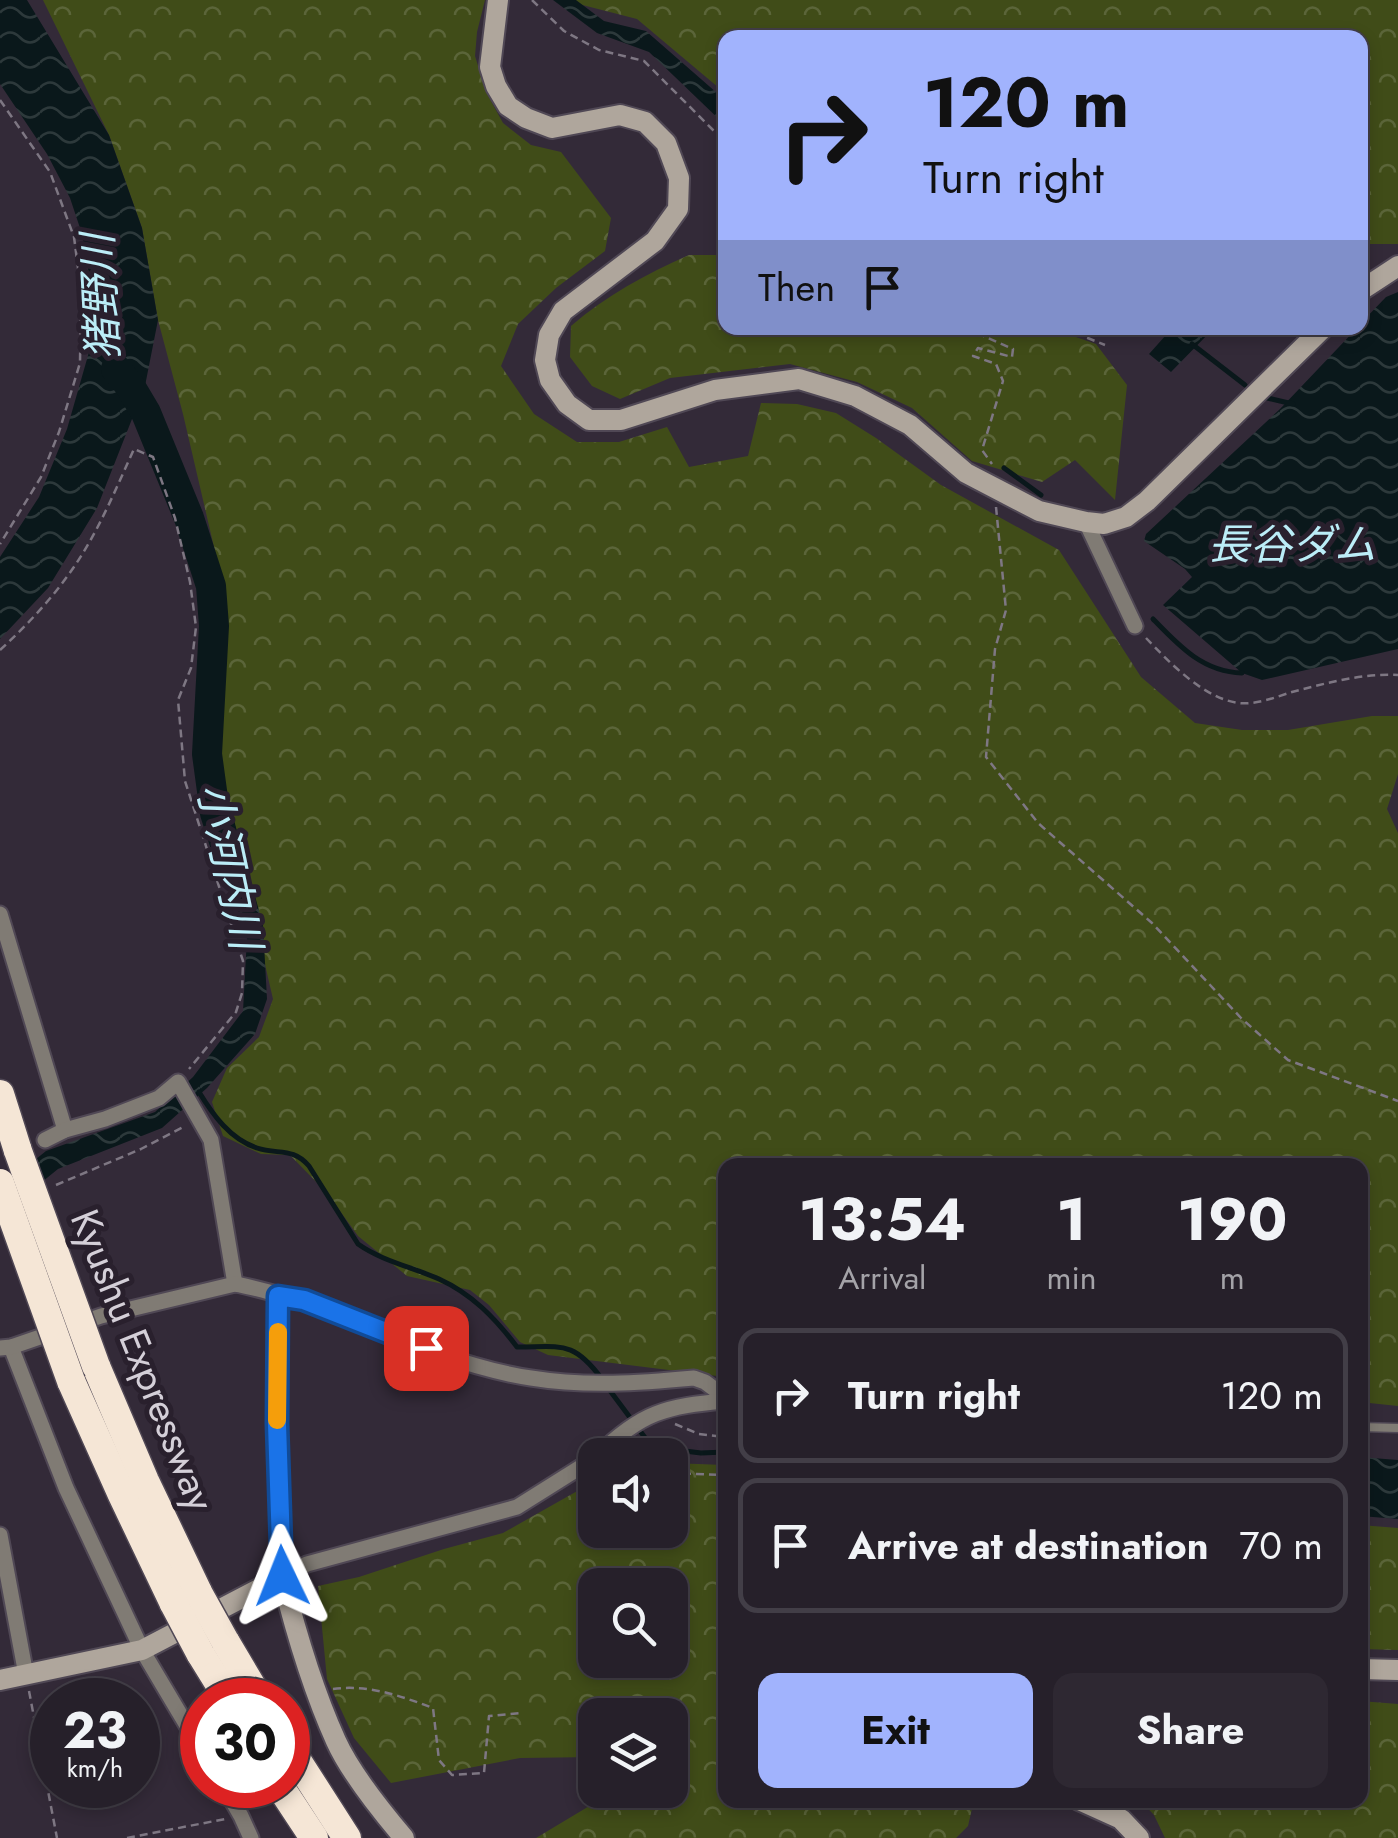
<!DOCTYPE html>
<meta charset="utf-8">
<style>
:root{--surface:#26202a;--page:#2e2832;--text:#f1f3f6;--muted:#a4a3a8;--line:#423e47;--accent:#a1b3fd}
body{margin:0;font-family:Jost,"Noto Sans JP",sans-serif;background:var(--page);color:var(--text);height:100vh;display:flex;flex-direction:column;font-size:38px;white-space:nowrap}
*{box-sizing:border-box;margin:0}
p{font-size:32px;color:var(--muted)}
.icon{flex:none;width:55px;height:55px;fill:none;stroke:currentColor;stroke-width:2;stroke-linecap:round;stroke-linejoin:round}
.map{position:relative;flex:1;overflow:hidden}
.details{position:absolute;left:718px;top:1158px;width:650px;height:650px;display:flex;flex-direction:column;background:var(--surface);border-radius:20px;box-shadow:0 5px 15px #0003,0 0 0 2px var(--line)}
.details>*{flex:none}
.hud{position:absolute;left:718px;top:30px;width:650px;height:305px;border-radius:20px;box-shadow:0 5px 15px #0003,0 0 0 2px var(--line);background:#a1b3fd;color:#111;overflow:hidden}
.controls{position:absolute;left:578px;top:1438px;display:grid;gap:20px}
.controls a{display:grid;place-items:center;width:110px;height:110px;border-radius:20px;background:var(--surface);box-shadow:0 5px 15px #0003,0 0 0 2px var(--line);font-size:50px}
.speed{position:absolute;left:30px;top:1678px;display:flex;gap:20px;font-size:50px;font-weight:700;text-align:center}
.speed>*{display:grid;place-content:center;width:130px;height:130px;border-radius:50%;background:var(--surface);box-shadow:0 5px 15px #0003,0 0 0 2px var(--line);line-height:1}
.speed small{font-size:25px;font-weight:400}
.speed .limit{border:15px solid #d22;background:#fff;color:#111}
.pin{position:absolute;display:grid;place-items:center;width:85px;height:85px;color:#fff;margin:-42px;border-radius:20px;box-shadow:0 5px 15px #0006}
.me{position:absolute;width:110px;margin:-55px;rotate:358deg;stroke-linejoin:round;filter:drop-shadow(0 0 8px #0008)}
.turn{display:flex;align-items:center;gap:35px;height:210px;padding:0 40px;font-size:45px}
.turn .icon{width:130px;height:130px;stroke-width:2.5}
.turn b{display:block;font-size:70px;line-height:85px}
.then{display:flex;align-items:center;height:95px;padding:0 40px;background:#0003;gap:20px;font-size:38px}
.eta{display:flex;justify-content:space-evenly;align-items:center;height:170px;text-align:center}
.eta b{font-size:60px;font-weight:700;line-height:70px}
.button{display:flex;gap:20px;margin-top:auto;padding:20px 40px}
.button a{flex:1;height:115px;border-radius:20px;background:var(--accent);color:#111;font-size:40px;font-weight:700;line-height:115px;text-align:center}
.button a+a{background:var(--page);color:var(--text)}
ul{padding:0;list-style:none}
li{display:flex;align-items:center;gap:30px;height:135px;margin:0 20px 15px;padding:0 20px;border:5px solid var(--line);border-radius:20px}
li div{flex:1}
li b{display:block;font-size:38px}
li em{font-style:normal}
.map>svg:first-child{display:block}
</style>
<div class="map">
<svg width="1398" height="1838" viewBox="0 0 1398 1838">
<defs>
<pattern id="forest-crowns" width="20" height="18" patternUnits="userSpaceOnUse" patternTransform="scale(2.5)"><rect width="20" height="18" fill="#404c18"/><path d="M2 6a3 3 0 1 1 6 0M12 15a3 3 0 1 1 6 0" fill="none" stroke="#5b6539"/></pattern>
<pattern id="water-waves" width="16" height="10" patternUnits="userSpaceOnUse" patternTransform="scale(2.5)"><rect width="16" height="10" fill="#0a181b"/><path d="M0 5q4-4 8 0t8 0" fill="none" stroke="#2d393b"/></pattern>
</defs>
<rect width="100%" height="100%" fill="#332a38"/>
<g fill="url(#forest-crowns)" fill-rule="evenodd">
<path d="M 43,0 L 485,0 L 477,32 L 475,56 L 486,92 L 503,123 L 531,145 L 561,152 L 611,218 L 605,251 L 556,288 L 518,324 L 501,366 L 534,414 L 577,442 L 619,442 L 667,427 L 689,467 L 748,456 L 761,403 L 797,404 L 836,413 L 876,438 L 941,485 L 1059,550 L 1141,677 L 1195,723 L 1242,730 L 1288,730 L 1372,716 L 1398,716 L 1398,774 L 1387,809 L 1398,833 L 1398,1406 L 1360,1402 L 1360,1165 L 725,1165 L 725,1377 L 548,1355 L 520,1342 L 489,1305 L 470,1290 L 407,1276 L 358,1236 L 327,1193 L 290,1155 L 261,1154 L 223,1136 L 212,1102 L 227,1068 L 259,1037 L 273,999 L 251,904 L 223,809 L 220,716 L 226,660 L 224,590 L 183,414 L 158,320 L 142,228 L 109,135 Z"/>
<path d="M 563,0 L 1398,0 L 1398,244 L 1360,244 L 1360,38 L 725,38 L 725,93 L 637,19 Z"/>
<path d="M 689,255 L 725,255 L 725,328 L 1050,328 L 1096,344 L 1127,385 L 1115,500 L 1075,460 L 1042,482 L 972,461 L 912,408 L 857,382 L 790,364 L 670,378 L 620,399 L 592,386 L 570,357 L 571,326 C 607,295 646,274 689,255 Z"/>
<path d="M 670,1463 L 725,1465 L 725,1800 L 974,1800 L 968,1826 L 956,1838 L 536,1838 L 616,1790 L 670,1790 L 670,1715 L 595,1715 L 595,1757 L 520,1758 L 391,1783 L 354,1738 L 327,1679 L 318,1586 L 359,1577 L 444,1549 L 503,1533 L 595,1481 L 595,1530 L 670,1530 ZM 670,1585 L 670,1660 L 595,1660 L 595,1585 Z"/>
<path d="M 1360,1525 L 1398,1528 L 1398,1650 L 1360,1649 Z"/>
<path d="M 1360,1701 L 1398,1704 L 1398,1838 L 1165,1838 L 1154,1815 L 1140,1800 L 1360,1800 Z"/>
</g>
<g fill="url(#water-waves)">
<path d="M 0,0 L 27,0 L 109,135 L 142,228 L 158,320 L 145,386 L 97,508 L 48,588 L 0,639 L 0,557 L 39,497 L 67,429 L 91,345 L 93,298 L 82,234 L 70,198 L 47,154 L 0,84 Z"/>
<path d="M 553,0 L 576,0 L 604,21 L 646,31 L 725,100 L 725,125 L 649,52 L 597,33 Z"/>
<path d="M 1398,292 L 1398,649 L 1262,680 L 1242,673 L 1163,605 L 1192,577 L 1185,569 L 1144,541 L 1146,534 L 1280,409 L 1357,328 L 1360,328 L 1360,324 L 1386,297 Z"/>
<path d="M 1158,328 L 1214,328 L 1171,372 L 1149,354 L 1166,335 Z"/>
<path d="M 229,802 L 263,925 L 267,999 L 255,1034 L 207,1088 L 162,1128 L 58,1169 L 0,1216 L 0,1188 L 46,1151 L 155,1112 L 193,1077 L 243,1011 L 247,937 L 207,821 Z"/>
<path d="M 1360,1457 L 1398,1460 L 1398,1519 L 1360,1516 Z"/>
</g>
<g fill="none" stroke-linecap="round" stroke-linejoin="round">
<g stroke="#0a181b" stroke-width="5">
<path d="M 1192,344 L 1245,385"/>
<path d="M 1259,396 L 1293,404"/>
<path d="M 1004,468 L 1041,495"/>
<path d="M 1153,619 C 1179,646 1203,672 1242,673"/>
<path d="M 199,1092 C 213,1115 230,1139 257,1148 C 278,1155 293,1147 309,1166 L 358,1244 C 382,1261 412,1267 439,1279 C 472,1294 495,1318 517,1347 C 562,1347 573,1340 602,1379"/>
<path d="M 608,1388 L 652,1447 L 701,1453 L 725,1452"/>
</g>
<path stroke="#0a181b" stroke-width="30" d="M 116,369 L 130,386 L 146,413 L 189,518 L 211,586 L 214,626 L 207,754 L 215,813 L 227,850"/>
<g stroke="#504855" stroke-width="11">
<path id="lane" d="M 1360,1427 L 1398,1428"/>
</g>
<g stroke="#504855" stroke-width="19">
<g id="street">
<path d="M 1086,522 L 1135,626"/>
<path d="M 0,914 L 65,1130"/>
<path d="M 45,1140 L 65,1130 L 105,1119 L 159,1098 L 178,1082 L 211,1140 L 235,1284"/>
<path d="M 278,1296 L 277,1424 L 282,1577 L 307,1564 L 517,1507 L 595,1458"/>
<path d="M 11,1347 L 66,1488 L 142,1650 L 202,1751"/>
<path d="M 0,1348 L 11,1347 L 101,1316 L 235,1284 C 258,1288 280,1296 303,1300 C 374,1328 456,1367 531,1378 C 586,1387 640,1383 694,1378 L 705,1382 L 725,1397"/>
<path d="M 598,1455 C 641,1412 667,1406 725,1401"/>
<path d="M 0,1535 L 26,1675"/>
<path d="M 223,1785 L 241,1816 L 251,1838"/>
</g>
</g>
<g stroke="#504855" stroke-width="24">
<g id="secondary">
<path d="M 498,0 L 490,67 L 496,86 L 508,106 L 526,118 L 552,128 L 620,115 L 645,122 L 666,143 L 679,178 L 678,209 L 655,241 L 563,311 L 549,335 L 545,360 L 550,380 L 567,404 L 589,420 L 621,420 L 715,390 L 799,379 L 855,396 L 910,425 L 966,473 L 1039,511 L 1086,522 L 1104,524 L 1126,517 L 1147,501 L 1323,328"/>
<path d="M 1360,291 L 1398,266"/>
<path d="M 1360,1669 L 1398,1670"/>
<path d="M 0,1680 L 142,1650 L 282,1577 C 296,1633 312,1688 336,1741 C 350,1772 382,1812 404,1838"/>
<path d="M 1079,1800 L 1121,1819 L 1139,1838"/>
</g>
</g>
<g stroke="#504855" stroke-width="31">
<g id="highway">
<path d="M 0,1094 L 18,1151"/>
<path d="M 96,1366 L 145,1481 L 199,1594"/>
<path d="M 71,1381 L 122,1495 L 174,1604"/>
<path d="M 225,1641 L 260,1700"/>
<path d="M 200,1653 L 229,1700"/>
<path d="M 288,1746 L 347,1838"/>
<path d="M 279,1785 L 314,1838"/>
</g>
</g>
<g stroke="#7e7783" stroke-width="2.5" stroke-dasharray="8 5" stroke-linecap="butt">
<path d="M 532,0 L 564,31 L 599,50 L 644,61 L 725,142"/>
<path d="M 0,100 L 50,172 L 74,237 L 81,291 L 80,363 L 59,432 L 41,477 L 0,544"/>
<path d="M 965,328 L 1013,349 L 1012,357 L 978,348 L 973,356 L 996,364 L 1003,381 L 982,450 L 992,464"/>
<path d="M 1063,328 L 1105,345"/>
<path d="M 996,507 L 1006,610 L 995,649 L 986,757 L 1038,823 L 1152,923 L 1241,1018 L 1288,1060 L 1398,1101"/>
<path d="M 1146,638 C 1169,662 1204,699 1239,703 C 1256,705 1276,697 1292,692 C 1327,683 1362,673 1398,675"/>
<path d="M 0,650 C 25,627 49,602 69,574 C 96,537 115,491 134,449 L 153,457 L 175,518 L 190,582 L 196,627 L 191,668 L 178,700 L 185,781 L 243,961 L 242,993 L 236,1012 L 189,1069"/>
<path d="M 56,1185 L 141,1149 L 185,1126"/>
<path d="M 675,1424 L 699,1434 L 725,1437"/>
<path d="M 670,1473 L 725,1475"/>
<path d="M 333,1689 C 367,1684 401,1696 433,1708 L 439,1760 L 452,1775 L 484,1773 L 489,1716 L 522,1713"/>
<path d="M 29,1691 L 57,1838"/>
<path d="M 127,1838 L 225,1819"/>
</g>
<use href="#lane" stroke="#807b74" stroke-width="8"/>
<use href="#street" stroke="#807b74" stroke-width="15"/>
<use href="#secondary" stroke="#afa69c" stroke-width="20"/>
<use href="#highway" stroke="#f5e6d6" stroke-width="28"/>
<g stroke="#504855" stroke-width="31" stroke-linecap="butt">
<g id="highway-bridge">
<path d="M 18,1151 L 96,1366"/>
<path d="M 0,1183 L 71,1381"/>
<path d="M 199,1594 L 225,1641"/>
<path d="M 174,1604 L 200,1653"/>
</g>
</g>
<use href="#highway-bridge" stroke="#f5e6d6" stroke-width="28"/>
</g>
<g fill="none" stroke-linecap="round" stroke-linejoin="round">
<g stroke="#114b97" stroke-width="25">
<path id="route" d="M 282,1576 L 277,1424 L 278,1296 L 304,1300 L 426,1348"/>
</g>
<use href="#route" stroke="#1a73e8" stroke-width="18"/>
<path stroke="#f59e0b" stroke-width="18" d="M 277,1420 L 278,1332"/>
</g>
<g text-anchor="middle" stroke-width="10" stroke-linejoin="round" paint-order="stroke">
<g font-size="40" fill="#d4cfd8" stroke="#29202d">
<text transform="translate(143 1360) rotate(68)" y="14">Kyushu Expressway</text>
</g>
<g font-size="42" font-style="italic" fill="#bbedf7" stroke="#29202d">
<text transform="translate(100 297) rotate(-93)" y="15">猪野川</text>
<text x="1292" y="559">長谷ダム</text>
<text transform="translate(230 866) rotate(78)" y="15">小河内川</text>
</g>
</g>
</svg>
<div class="controls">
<a><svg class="icon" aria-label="sound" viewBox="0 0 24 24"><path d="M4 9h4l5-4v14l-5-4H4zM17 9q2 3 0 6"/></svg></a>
<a><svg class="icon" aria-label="search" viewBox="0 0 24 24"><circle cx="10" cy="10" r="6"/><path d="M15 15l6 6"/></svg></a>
<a><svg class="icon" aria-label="layers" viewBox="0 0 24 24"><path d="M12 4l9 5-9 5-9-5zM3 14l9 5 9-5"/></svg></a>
</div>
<div class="speed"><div>23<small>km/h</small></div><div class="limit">30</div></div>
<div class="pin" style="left:426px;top:1348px;background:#d93025"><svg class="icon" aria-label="arrive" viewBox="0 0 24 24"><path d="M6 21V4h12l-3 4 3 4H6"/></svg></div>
<svg class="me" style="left:282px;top:1576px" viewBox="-20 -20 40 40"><path d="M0-17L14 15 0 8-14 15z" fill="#1a73e8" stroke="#fff" stroke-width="4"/></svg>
<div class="hud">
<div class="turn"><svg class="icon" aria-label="right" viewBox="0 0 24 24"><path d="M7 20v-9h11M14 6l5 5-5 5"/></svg><div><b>120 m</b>Turn right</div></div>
<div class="then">Then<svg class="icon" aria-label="arrive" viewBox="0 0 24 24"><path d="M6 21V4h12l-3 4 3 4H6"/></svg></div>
</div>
<section class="details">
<div class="eta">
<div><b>13:54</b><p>Arrival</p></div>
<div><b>1</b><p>min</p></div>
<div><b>190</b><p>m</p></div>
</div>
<ul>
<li><svg class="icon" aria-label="right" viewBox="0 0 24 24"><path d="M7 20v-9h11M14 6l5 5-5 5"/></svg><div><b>Turn right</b></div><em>120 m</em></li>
<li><svg class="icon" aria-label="arrive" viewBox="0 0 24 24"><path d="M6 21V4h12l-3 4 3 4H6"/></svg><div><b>Arrive at destination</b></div><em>70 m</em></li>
</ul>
<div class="button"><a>Exit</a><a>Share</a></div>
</section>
</div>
